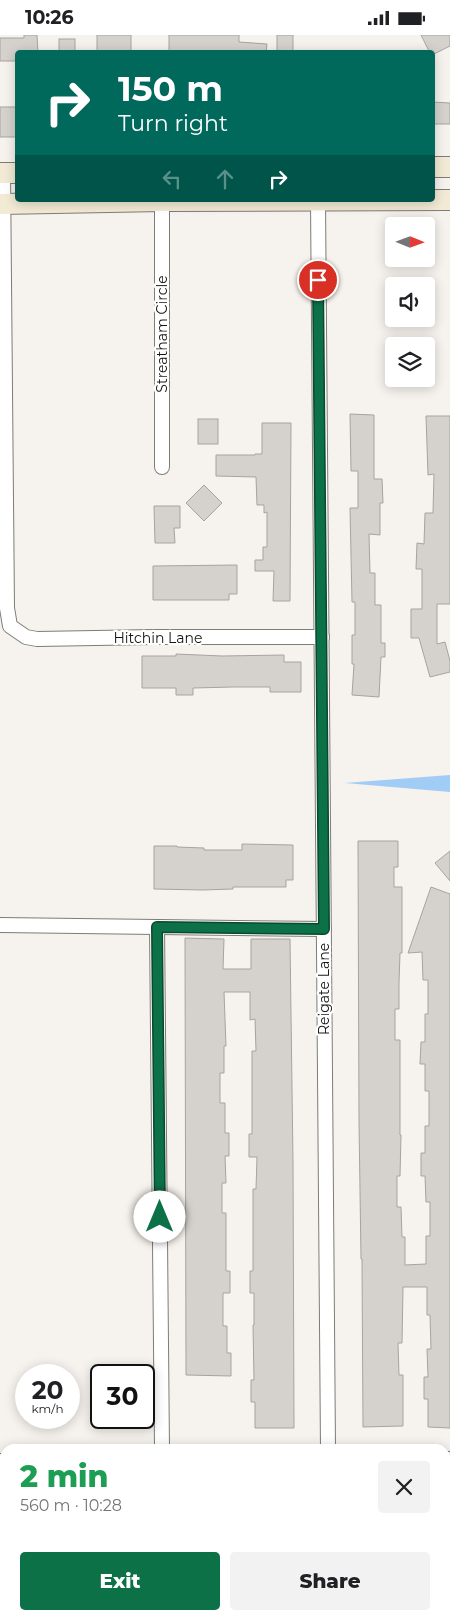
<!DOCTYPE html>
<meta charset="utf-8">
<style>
:root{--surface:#fff;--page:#f2f2f2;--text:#202124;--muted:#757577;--accent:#0d7148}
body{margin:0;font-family:Montserrat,sans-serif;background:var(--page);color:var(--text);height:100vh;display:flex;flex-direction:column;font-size:19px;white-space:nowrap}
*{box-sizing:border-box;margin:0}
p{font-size:16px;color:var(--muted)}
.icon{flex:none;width:28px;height:28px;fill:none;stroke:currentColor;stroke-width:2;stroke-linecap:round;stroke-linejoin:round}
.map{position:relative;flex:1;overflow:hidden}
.drawer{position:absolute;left:0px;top:1409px;width:450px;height:176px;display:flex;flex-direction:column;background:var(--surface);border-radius:15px 15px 0 0;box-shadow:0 2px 12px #0003}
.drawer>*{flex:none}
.top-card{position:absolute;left:15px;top:15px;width:420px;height:152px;border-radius:5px;box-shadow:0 2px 12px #0003;background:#00695c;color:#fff;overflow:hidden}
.needle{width:32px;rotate:91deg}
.controls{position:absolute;left:385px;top:182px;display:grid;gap:10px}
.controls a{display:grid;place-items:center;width:50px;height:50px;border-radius:5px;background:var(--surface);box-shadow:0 2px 12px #0003;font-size:25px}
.speed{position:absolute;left:15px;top:1329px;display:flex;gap:10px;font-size:25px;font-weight:700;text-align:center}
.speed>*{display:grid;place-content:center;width:65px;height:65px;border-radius:50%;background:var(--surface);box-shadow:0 2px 12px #0003;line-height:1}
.speed small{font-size:12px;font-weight:400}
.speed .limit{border:2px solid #111;border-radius:8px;background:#fff;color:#111}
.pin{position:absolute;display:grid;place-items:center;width:42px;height:42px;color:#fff;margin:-21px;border:2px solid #fff;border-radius:50%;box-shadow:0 1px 5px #0007}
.me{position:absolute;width:55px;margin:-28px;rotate:0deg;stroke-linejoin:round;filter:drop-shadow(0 0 4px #0008)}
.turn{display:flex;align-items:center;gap:18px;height:105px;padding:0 20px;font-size:22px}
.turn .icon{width:65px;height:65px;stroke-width:2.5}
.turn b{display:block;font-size:35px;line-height:42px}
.lanes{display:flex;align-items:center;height:48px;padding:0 20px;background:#0003;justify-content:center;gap:25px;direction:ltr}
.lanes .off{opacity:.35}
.round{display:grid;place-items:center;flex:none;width:52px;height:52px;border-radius:5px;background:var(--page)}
.headline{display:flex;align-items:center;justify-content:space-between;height:85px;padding:0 20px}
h1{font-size:30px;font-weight:800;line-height:38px;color:#1e9e55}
.cta{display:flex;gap:10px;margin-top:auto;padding:10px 20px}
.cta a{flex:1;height:58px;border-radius:5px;background:var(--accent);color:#fff;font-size:20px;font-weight:800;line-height:58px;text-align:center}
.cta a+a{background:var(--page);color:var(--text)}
.status{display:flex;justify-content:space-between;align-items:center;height:35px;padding:0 25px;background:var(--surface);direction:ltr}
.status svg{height:14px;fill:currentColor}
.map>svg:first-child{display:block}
</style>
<div class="status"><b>10:26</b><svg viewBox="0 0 49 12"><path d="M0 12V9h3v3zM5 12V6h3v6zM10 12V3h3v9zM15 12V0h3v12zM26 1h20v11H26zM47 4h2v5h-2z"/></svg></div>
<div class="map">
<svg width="450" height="1584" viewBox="0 0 450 1584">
<rect width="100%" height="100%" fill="#f6f2ed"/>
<path fill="#a1ccf6" d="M 450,740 L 450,757 L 345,748 Z"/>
<g fill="#d5d2cd" stroke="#a7a49f">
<path d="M 24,0 L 37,0 L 38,18 L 18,18 L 18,26 L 0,26 L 0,3 L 24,3 Z"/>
<rect x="97" y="0" width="34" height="18"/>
<path d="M 169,0 L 239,0 L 239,7 L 267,9 L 266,18 L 169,18 Z"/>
<rect x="277" y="0" width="16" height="18"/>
<path d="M 421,0 L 450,0 L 450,11 L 432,20 L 432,18 L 430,18 Z"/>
<rect x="59" y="4" width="16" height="14"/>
<path d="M 432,67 L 450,68 L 450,89 L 432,89 Z"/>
<path d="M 0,72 L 17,72 L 18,102 L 0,102 Z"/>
<path d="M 350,379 L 374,380 L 374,444 L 382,444 L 383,468 L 380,468 L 380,500 L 369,499 L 370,538 L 375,538 L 375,570 L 381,570 L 381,608 L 385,608 L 385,622 L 381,622 L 379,662 L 352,660 L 354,629 L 352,629 L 352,600 L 355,600 L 355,567 L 352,567 L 350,473 L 358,473 L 358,436 L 351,436 Z"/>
<path d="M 426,381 L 450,381 L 450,569 L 437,569 L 437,609 L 445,607 L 450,626 L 450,637 L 430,642 L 419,603 L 411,603 L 411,574 L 422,574 L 422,534 L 416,534 L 417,508 L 424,509 L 425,478 L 433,478 L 434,439 L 428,440 Z"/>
<rect x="198" y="384" width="20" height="25"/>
<path d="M 262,388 L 291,388 L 290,566 L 273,566 L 274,536 L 255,536 L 255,525 L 263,525 L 263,512 L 267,512 L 267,477 L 264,478 L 264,470 L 257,470 L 256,442 L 216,441 L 216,420 L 255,420 L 255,419 L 262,419 Z"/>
<path d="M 204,450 L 222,468 L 204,486 L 186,468 Z"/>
<path d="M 154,471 L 180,471 L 180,493 L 174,493 L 175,508 L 155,508 Z"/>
<path d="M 237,530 L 237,559 L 229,559 L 229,565 L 153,565 L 153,531 Z"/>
<path d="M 176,619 L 222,621 L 284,620 L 284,627 L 301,627 L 301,657 L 270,657 L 270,652 L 233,652 L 193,653 L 193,660 L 176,660 L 176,653 L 142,653 L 142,621 L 176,621 Z"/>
<path d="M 358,806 L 398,806 L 398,832 L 394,832 L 394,852 L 402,852 L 402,918 L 400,918 L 399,948 L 399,974 L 395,974 L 395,1005 L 400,1005 L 400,1100 L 401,1100 L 400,1141 L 397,1141 L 397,1172 L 401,1172 L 402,1202 L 405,1202 L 405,1230 L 426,1229 L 426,1201 L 430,1201 L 430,1167 L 426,1167 L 425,1141 L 421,1141 L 421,1118 L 425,1118 L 425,1091 L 429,1091 L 429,1056 L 425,1056 L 425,1029 L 420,1029 L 421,1007 L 425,1007 L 425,979 L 428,979 L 428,945 L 423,945 L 422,917 L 408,918 L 431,852 L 450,859 L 450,1393 L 428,1392 L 428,1364 L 424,1364 L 424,1342 L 428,1342 L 427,1314 L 431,1314 L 430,1280 L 427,1280 L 427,1252 L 403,1252 L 402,1308 L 398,1308 L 399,1340 L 403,1340 L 403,1391 L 363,1392 L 362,1224 L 361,1224 L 359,1086 Z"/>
<path d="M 242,809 L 293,810 L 293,845 L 286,845 L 286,852 L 233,852 L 233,854 L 203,855 L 154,854 L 154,811 L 177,811 L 177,812 L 204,813 L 204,815 L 242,815 Z"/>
<path d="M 450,816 L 450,846 L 435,828 Z"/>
<path d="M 185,903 L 224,904 L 223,934 L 251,934 L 251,904 L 290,904 L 293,1127 L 294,1393 L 255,1393 L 255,1367 L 251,1367 L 251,1345 L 254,1345 L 253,1290 L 254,1290 L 254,1258 L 250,1258 L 250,1236 L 253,1236 L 253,1154 L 256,1154 L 257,1122 L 249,1122 L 249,1099 L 252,1099 L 252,1016 L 256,1016 L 255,984 L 250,985 L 250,957 L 224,957 L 226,1011 L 224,1011 L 224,1038 L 220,1038 L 220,1068 L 225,1068 L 225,1098 L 229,1098 L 229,1121 L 225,1121 L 226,1148 L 222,1148 L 222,1178 L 226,1178 L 226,1236 L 230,1236 L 230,1258 L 223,1258 L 223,1291 L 227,1291 L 227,1318 L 231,1318 L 231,1341 L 186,1340 Z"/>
</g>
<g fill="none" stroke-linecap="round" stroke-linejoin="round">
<g stroke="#7f7c78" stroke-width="16">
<g id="street">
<path d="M 3,138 L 7,573 L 10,591 L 26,602 L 37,604 L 154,602 L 322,602"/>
<path d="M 162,165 L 162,432"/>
<path d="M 318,165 L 328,1414"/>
<path d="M 0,890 L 324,894"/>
<path d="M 157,892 L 162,1414"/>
<path d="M 445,1424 L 450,1424"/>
<path d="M 0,1426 L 5,1426"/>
</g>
</g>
<g stroke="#7f7c78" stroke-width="22">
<g id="secondary">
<path d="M 432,132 L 450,132"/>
<path d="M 0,138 L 18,138"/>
<path d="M 0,169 L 162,166 L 450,165"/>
</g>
</g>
<use href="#street" stroke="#fff" stroke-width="14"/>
<use href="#secondary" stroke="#f2ead4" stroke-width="20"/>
</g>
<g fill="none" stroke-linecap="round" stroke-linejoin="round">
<g stroke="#08492f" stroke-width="12">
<path id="route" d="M 160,1182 L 157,892 L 324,894 L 318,245"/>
</g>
<use href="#route" stroke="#0d7148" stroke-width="9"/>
</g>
<g text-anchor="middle" stroke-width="4.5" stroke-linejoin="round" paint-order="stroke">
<g font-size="14" fill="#161413" stroke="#fff">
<text transform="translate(162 299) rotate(-90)" y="5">Streatham Circle</text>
<text x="158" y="608">Hitchin Lane</text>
<text transform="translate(324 954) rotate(-90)" y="5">Reigate Lane</text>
</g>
</g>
</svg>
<div class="controls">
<a><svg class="needle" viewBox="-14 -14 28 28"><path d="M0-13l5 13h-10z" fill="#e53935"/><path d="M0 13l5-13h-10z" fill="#757577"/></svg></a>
<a><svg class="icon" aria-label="sound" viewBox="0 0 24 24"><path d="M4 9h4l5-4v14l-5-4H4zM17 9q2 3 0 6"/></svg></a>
<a><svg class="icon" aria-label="layers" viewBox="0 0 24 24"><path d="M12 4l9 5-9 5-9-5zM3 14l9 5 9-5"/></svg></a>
</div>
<div class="speed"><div>20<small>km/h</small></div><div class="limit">30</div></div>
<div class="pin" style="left:318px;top:245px;background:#d93025"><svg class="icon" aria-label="arrive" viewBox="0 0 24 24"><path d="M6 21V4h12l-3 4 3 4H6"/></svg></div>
<svg class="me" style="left:160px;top:1182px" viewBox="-20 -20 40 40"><circle r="19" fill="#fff"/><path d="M0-13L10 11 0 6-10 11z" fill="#0d7148"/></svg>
<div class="top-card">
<div class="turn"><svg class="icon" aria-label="right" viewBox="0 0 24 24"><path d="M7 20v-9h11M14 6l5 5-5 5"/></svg><div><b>150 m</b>Turn right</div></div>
<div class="lanes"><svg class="icon off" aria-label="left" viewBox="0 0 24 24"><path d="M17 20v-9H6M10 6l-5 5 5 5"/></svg><svg class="icon off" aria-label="ahead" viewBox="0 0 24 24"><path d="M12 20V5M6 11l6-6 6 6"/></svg><svg class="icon" aria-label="right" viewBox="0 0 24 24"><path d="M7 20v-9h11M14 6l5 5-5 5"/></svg></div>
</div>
<section class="drawer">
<div class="headline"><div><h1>2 min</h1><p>560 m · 10:28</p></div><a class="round"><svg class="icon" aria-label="close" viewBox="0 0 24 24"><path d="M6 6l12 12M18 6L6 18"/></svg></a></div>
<div class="cta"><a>Exit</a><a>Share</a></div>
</section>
</div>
